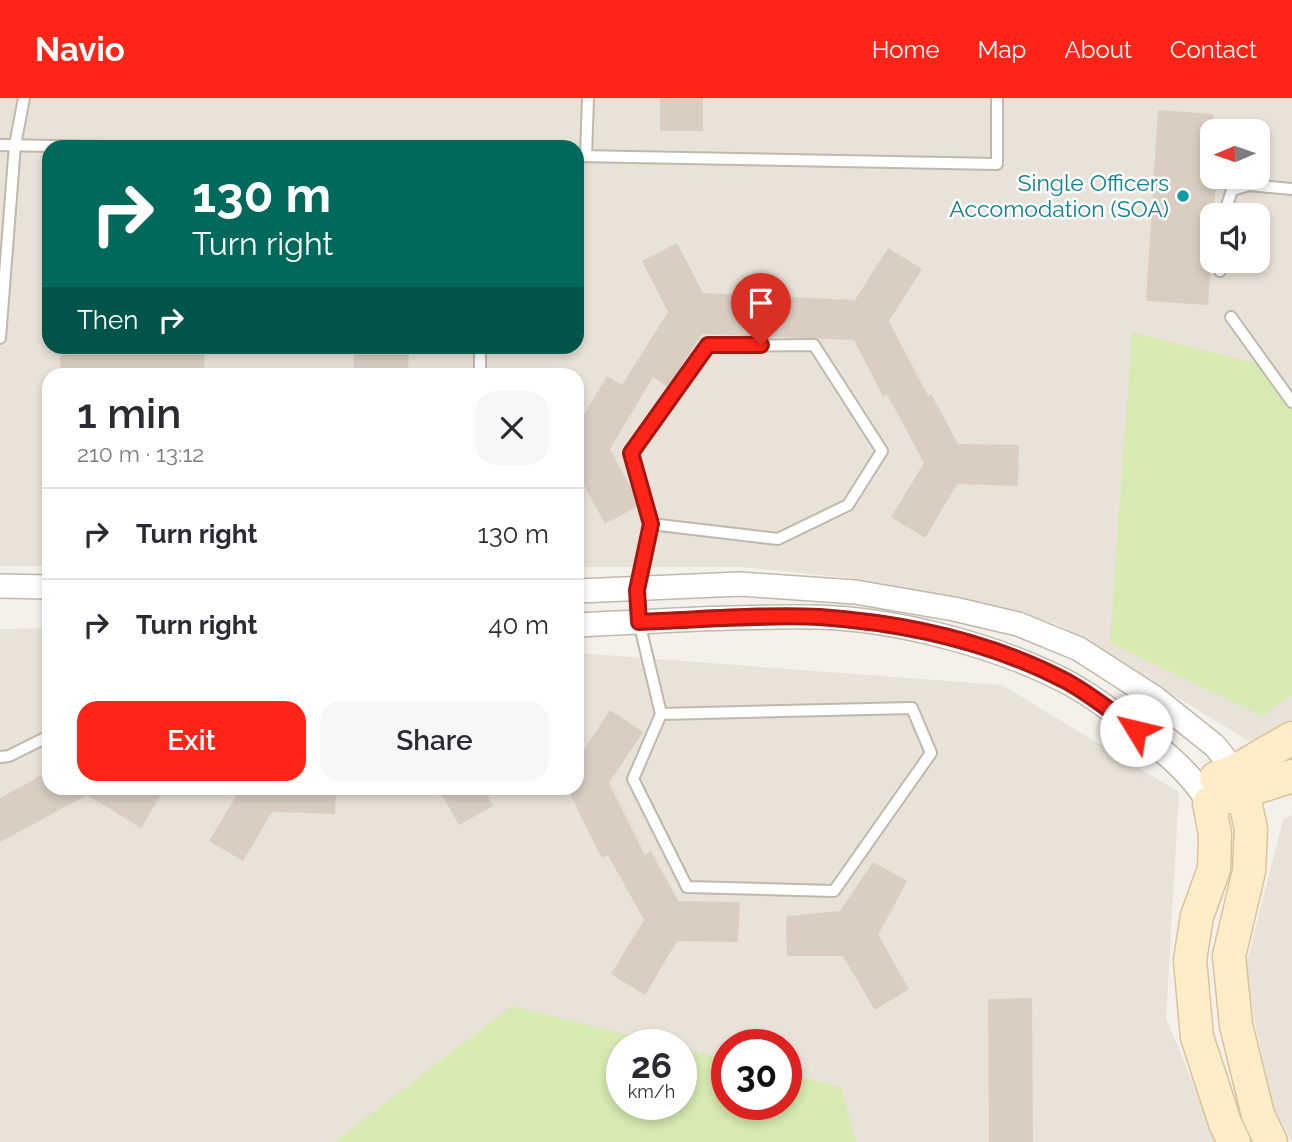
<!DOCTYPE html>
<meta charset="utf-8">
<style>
:root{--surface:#fff;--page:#f7f7f7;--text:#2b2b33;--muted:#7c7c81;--line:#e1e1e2;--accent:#fe2418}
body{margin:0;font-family:Raleway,sans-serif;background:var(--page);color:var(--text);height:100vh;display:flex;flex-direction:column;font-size:26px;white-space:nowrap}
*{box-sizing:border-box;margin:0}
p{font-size:23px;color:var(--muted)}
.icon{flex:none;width:38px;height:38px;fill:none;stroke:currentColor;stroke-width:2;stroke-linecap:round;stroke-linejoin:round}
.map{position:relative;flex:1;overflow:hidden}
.panel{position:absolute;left:42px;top:270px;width:542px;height:427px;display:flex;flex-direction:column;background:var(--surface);border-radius:21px;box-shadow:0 4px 10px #0003}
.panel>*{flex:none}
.guide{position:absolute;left:42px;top:42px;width:542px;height:214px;border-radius:21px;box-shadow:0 4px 10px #0003;background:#00695c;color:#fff;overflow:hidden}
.needle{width:46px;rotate:268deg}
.tools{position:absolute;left:1200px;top:21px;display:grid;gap:14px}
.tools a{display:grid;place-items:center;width:70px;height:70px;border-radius:14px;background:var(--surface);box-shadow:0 4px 10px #0003;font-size:35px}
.speed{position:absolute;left:606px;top:931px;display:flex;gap:14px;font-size:35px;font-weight:700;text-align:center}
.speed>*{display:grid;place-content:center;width:91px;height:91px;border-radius:50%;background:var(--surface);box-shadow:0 4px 10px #0003;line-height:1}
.speed small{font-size:18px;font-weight:400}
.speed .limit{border:10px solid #d22;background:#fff;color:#111}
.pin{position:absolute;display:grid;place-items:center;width:60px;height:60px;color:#fff;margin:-72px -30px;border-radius:50% 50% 50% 0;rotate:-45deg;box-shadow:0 0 7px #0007}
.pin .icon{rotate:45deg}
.me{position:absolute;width:77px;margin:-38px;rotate:306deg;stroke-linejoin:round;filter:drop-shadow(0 0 5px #0008)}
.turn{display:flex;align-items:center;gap:24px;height:147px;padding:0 35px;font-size:32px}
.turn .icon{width:91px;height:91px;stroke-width:2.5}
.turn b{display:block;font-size:49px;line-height:60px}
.then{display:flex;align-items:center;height:66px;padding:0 35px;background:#0003;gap:14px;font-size:26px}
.round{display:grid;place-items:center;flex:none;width:74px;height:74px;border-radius:21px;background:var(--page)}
.overview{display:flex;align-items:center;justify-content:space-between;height:119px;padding:0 35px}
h1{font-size:42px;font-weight:600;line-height:52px}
.button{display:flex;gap:14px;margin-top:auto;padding:14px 35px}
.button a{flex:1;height:80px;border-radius:21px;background:var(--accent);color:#fff;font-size:28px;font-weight:600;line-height:80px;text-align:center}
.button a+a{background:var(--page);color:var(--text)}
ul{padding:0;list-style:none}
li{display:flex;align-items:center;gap:21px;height:91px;padding:0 35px;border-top:2px solid var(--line)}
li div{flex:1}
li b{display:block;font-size:26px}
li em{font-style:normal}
header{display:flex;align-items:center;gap:42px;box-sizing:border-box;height:98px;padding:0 35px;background:var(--accent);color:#fff}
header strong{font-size:33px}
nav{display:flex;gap:38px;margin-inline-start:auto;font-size:24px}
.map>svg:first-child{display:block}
</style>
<header>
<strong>Navio</strong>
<nav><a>Home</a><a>Map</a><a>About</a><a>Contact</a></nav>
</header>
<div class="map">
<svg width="1292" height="1044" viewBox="0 0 1292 1044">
<rect width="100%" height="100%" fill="#f5f1ea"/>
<g fill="#e9e2d8" fill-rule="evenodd">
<path d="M 0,0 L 1292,0 L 1292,640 L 1270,656 L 1057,526 L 852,480 L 740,469 L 578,469 L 578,276 L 49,276 L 49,468 L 0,468 ZM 1213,33 L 1258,33 L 1258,79 L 1213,79 ZM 49,49 L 578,49 L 578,248 L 49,248 ZM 1213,117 L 1258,117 L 1258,163 L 1213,163 Z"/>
<path d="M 49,530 L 49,690 L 578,690 L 578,555 L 1002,587 L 1179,694 L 1166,920 L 1217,1044 L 0,1044 L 0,531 ZM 621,947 L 681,947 L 681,1006 L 621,1006 ZM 726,947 L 786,947 L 786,1006 L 726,1006 Z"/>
<path d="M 1292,716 L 1292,1044 L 1274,1013 L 1244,875 L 1283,722 Z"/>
</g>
<g fill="#d6eab2">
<path d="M 1132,234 L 1268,268 L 1292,303 L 1292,596 L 1263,618 L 1110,545 Z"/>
<path d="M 512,908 L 669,947 L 621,947 L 621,1006 L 681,1006 L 681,950 L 726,961 L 726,1006 L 786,1006 L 786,975 L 841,989 L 856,1044 L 334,1044 Z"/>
</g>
<g fill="#dacec2">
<rect x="660" y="0" width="43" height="33"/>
<path d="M 1158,12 L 1213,16 L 1213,79 L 1216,79 L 1208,207 L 1146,203 Z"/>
<path d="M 677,145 L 703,195 L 855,202 L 888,150 L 922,171 L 889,223 L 928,298 L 931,296 L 958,346 L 1019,347 L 1018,388 L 957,386 L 925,440 L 891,419 L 924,365 L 887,296 L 883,298 L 854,242 L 702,236 L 668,289 L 653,279 L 610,351 L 635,398 L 638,408 L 605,426 L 578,376 L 578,327 L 607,278 L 622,287 L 668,214 L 642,163 Z"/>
<path d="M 61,248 L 109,248 L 108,253 L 155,254 L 155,251 L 205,251 L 204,276 L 60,276 Z"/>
<path d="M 354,248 L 409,248 L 408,276 L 353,276 Z"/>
<path d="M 610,612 L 643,634 L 609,685 L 645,757 L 651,753 L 678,803 L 740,804 L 738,844 L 677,843 L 645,897 L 611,876 L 644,822 L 608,757 L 602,760 L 567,690 L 578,690 L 578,661 Z"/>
<path d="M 49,673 L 49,690 L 165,690 L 141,730 L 87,697 L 0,744 L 0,700 Z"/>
<path d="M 241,690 L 336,690 L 335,716 L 272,714 L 243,763 L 209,743 Z"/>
<path d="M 438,690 L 483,690 L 493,708 L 459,727 Z"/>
<path d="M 873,764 L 907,783 L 878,837 L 909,891 L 875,912 L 843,858 L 787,858 L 786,818 L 840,813 Z"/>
<path d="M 1032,900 L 1033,1044 L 989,1044 L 988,901 Z"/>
</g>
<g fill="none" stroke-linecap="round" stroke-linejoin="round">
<g stroke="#c1b8ac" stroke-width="14">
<g id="lane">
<path d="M 0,47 L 108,49"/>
<path d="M 578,58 L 997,66 L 997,0"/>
<path d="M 586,58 L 588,0"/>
<path d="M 1224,117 L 1232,92 L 1249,87 L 1292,91"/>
<path d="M 1220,173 L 1221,163"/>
<path d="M 1231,219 L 1292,304"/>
<path d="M 0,240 L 15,47 L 24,0"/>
<path d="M 480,276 L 480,248"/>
<path d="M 637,492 L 651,426 L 778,441 L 848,407 L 882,353 L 814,247 L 708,248 L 631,355 L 651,426"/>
<path d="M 639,524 L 661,616 L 912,610 L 931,655 L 834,793 L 687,789 L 633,681 L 661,616"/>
<path d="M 0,659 L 9,658 L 49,638"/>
</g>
</g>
<g stroke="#c1b8ac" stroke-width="26">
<g id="street">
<path d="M 0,488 L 49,489"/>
<path d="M 578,493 L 740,486 L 855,494 L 954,511 L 1018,526 L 1079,551 L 1155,600 L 1215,648 L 1235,673"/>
<path d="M 578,527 C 657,523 736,518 816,519 C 896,521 995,547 1065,583 C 1088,595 1111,612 1131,628 C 1161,651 1190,673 1209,705"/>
</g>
</g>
<g stroke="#d9c39b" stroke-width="35">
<g id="secondary">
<path d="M 1235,673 L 1243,694 L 1251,731 L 1249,773 L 1229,858 L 1236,927 L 1258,1017 L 1271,1044"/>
<path d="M 1216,680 L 1235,673 L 1292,640"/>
<path d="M 1234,1044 L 1225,1025 L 1197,939 L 1190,862 L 1197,818 L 1214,771 L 1215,736 L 1209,705 L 1292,678"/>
</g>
</g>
<use href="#lane" stroke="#fff" stroke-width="10"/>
<use href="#street" stroke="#fff" stroke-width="23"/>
<use href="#secondary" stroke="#ffedca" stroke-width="32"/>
</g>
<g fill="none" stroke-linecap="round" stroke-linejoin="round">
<g stroke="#a51710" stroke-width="18">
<path id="route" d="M 761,247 L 708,247 L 631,355 L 651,426 L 637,492 L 639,524 C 697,522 763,516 820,519 C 904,525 991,544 1066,583 C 1090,596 1114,615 1136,632"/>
</g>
<use href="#route" stroke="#fe2418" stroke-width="12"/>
</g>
<circle fill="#0f9aa8" stroke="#fff" stroke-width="2.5" cx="1183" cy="98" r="7"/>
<g text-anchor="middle" stroke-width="5" stroke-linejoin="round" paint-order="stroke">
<g font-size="23" fill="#0d838f" stroke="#fff" text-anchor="end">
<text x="1169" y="93">Single Officers<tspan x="1169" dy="26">Accomodation (SOA)</tspan></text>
</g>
</g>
</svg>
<div class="tools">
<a><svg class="needle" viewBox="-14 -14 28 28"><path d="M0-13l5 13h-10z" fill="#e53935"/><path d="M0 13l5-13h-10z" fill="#7c7c81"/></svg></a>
<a><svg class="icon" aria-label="sound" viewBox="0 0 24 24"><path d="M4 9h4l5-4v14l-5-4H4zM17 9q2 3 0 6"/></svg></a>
</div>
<div class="speed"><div>26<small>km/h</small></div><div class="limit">30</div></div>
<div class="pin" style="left:761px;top:247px;background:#d93025"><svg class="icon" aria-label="arrive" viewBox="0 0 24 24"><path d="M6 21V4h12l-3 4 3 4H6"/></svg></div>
<svg class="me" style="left:1136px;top:632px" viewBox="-20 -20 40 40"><circle r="19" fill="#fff"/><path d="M0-13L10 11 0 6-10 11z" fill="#fe2418"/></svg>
<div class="guide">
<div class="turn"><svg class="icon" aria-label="right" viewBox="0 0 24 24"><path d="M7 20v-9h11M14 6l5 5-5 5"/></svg><div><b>130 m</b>Turn right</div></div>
<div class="then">Then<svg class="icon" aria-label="right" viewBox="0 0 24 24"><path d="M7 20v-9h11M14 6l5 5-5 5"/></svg></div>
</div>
<section class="panel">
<div class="overview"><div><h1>1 min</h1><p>210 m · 13:12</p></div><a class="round"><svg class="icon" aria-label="close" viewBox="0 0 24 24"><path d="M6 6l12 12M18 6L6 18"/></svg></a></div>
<ul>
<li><svg class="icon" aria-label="right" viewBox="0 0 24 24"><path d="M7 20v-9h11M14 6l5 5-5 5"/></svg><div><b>Turn right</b></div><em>130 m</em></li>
<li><svg class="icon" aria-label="right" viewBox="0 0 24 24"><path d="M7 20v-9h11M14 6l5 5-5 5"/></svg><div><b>Turn right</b></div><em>40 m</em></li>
</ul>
<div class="button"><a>Exit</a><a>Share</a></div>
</section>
</div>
